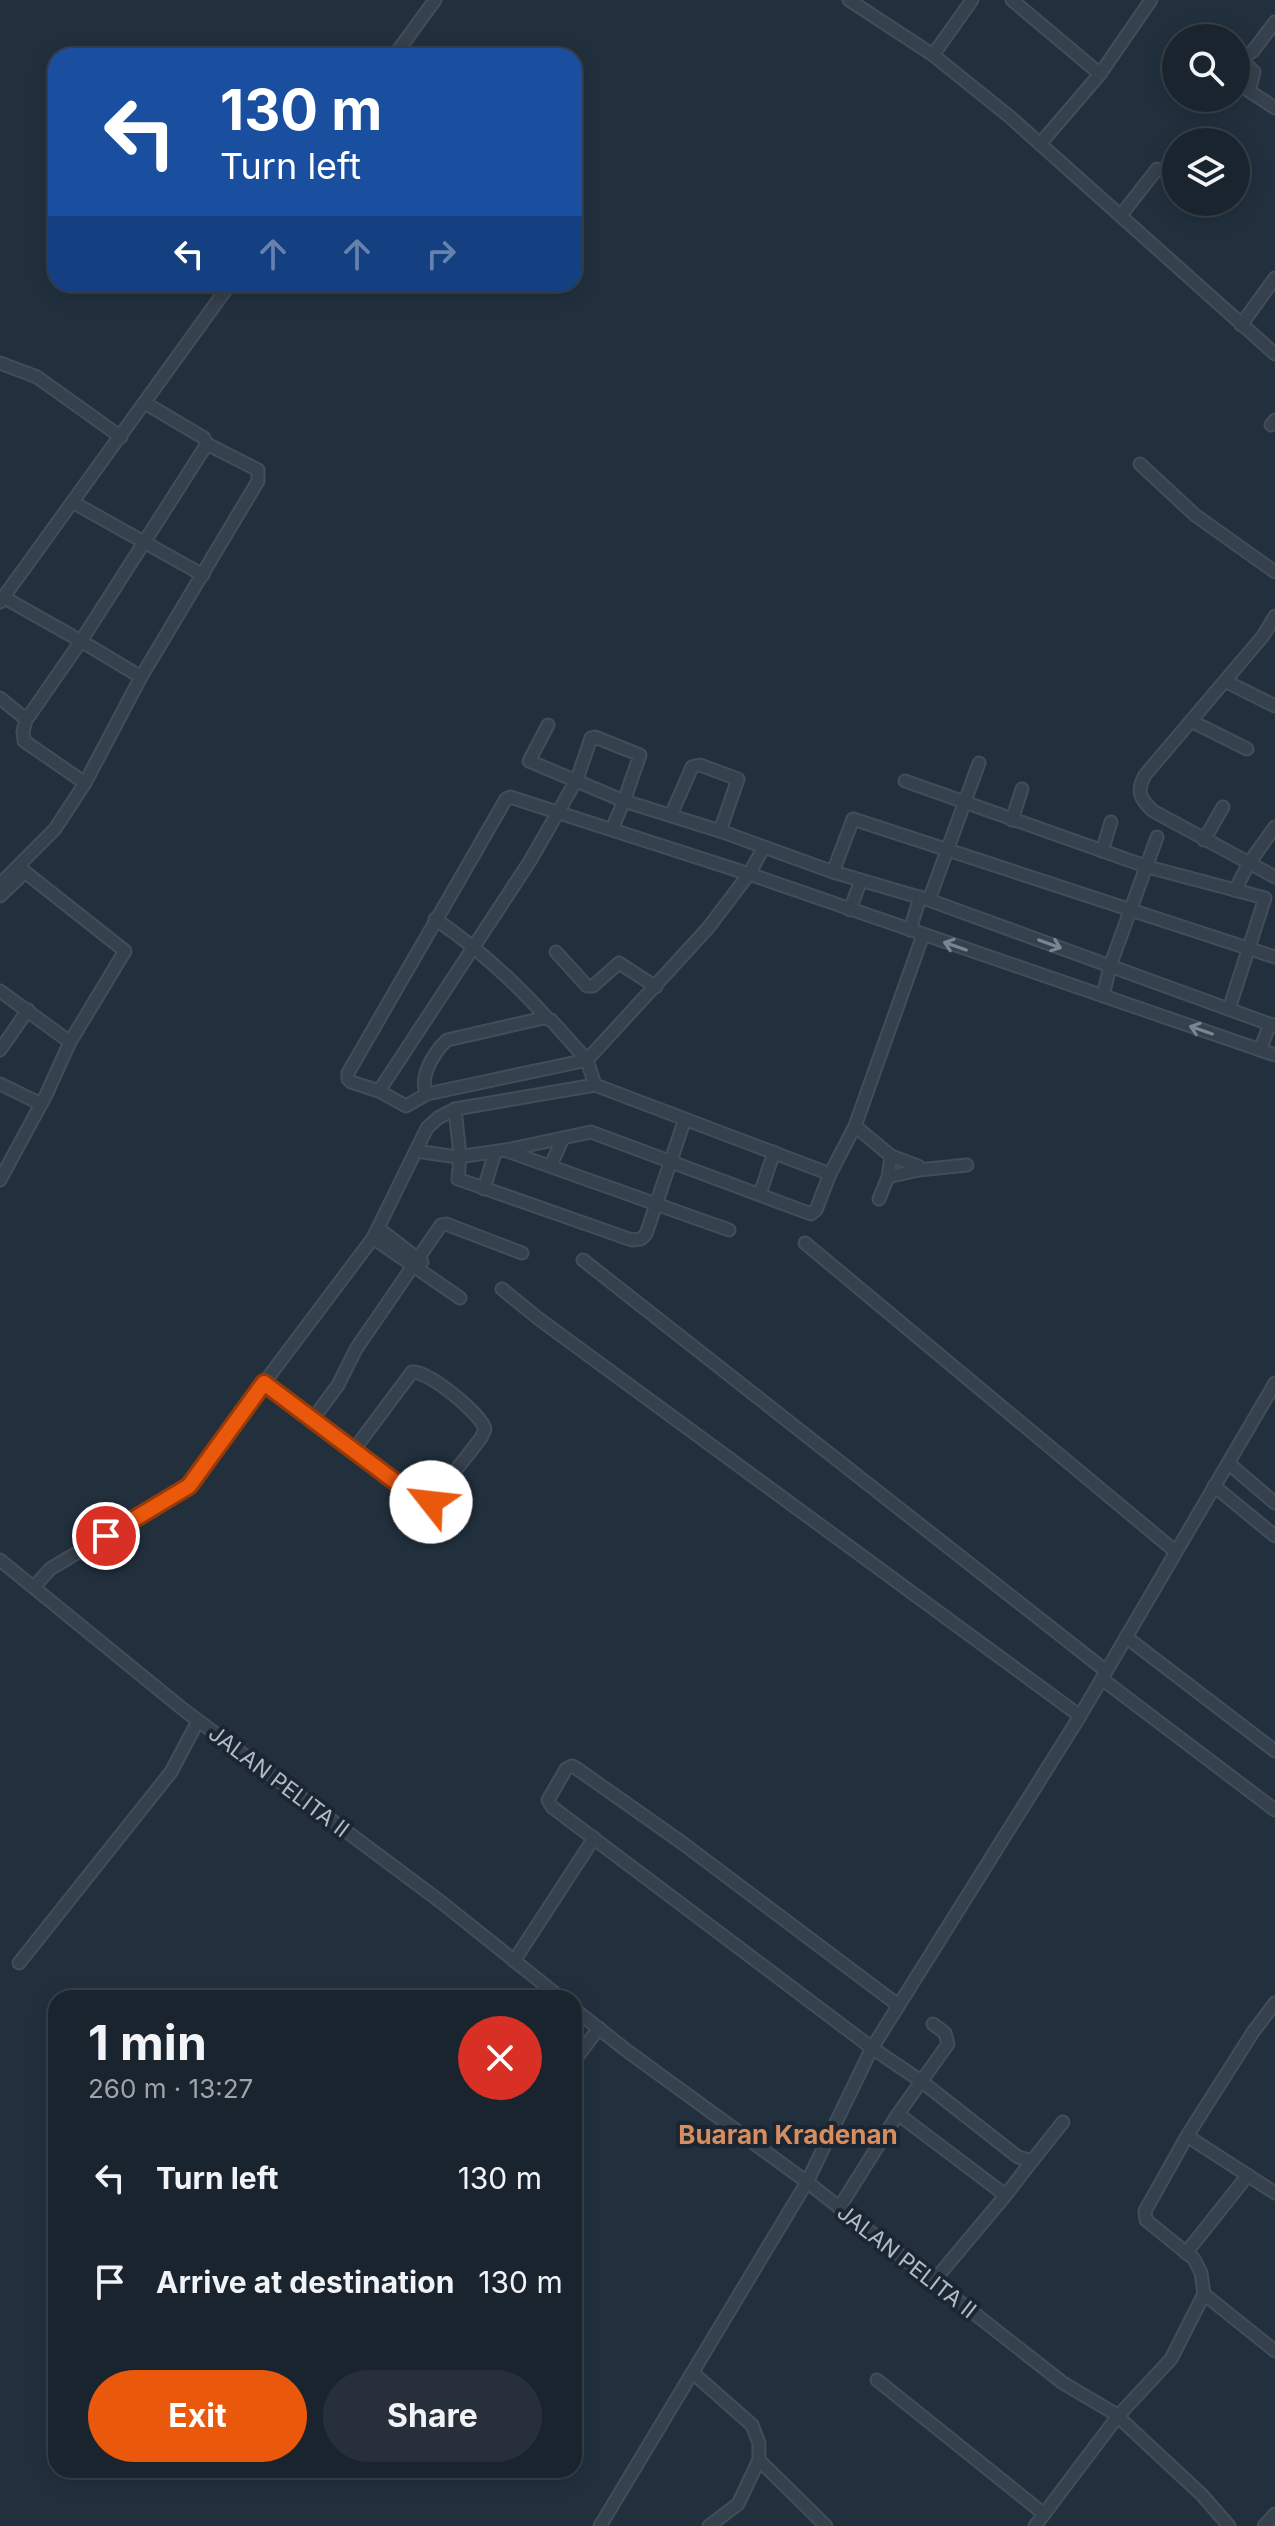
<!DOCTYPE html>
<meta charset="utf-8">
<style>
:root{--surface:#1a242e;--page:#27303a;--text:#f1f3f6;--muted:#9fa4aa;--line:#38414a;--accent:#ea580c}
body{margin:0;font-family:Inter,sans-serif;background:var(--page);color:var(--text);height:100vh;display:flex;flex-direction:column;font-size:30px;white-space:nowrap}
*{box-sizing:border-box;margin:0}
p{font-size:26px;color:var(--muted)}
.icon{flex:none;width:44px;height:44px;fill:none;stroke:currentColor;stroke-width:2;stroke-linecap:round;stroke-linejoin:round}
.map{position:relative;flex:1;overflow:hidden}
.details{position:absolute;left:48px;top:1990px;width:534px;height:488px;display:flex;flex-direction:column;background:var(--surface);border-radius:24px;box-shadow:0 4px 20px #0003,0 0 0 2px var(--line)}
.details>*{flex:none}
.top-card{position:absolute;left:48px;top:48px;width:534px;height:244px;border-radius:24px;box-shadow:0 4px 20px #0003,0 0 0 2px var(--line);background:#1a4fa0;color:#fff;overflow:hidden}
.buttons{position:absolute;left:1162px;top:24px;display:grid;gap:16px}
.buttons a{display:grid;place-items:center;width:88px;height:88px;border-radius:50%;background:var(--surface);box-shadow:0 4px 20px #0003,0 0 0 2px var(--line);font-size:40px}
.pin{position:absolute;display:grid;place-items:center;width:68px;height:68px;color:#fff;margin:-34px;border:4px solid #fff;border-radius:50%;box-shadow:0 2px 8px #0007}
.me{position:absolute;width:88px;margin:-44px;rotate:299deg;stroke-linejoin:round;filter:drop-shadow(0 0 6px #0008)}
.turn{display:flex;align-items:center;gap:28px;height:168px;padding:0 40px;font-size:36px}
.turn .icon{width:104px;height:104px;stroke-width:2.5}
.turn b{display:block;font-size:56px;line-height:68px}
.lanes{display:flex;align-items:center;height:76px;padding:0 40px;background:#0003;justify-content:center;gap:40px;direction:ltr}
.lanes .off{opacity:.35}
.round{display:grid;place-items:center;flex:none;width:84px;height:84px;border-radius:42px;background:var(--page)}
.headline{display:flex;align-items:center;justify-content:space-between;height:136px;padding:0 40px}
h1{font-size:48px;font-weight:700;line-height:60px}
.cta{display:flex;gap:16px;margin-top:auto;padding:16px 40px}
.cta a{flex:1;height:92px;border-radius:48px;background:var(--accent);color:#fff;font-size:32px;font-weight:700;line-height:92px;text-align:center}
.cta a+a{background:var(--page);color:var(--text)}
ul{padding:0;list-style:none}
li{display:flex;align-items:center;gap:24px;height:104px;padding:0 40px}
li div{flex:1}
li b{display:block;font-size:30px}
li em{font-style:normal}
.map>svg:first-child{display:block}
</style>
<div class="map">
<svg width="1275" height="2526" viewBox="0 0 1275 2526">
<rect width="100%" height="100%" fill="#22303e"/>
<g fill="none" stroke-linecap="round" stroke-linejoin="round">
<g stroke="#434d5a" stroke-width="15">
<g id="minor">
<path d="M 849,0 L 933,55"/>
<path d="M 972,0 L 933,55 L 1010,117 L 1275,354"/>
<path d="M 1012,0 L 1100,74"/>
<path d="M 1275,22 L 1253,51 L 1241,59 L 1254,72 L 1249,91 L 1275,108"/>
<path d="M 394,56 L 435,0"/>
<path d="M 1040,144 L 1100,74 L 1151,0"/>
<path d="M 1121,215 L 1157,169"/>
<path d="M 1241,325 L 1275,278"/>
<path d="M 0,363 L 37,377 L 121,437"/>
<path d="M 1271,425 L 1275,420"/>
<path d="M 1140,464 L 1195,515 L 1275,572"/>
<path d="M 74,503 L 203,575"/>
<path d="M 0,602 L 230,284"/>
<path d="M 1275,616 L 1263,636 L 1145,775 C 1136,791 1140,799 1153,811 L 1275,877"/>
<path d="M 141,677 L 81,641 L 207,444"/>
<path d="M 1225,681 L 1275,706"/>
<path d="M 0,698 L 22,716 L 29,716 L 81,641 L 3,597"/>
<path d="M 27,717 L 23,731 L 24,741 L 85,783"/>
<path d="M 1191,721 L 1247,749"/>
<path d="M 548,725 L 529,761 L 624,801 L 612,829"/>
<path d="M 905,781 L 1148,867 L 1265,898 L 1229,1009"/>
<path d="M 671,815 L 692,767 L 700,765 L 738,779 L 720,831"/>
<path d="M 1012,820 L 1022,789"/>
<path d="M 1204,840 L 1223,807"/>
<path d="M 764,847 L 749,874 L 708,928 L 587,1060 L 427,1094 L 406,1106 L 379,1091 L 530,861 L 577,779 L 591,738 L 595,737 L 640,755 L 624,801 L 720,831 L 833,872 L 929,900 L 1275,1026"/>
<path d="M 1102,851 L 1111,822"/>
<path d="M 833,872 L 853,819 L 1275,957"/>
<path d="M 0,884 L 55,829 L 85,783 L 141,677 L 258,481 L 258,470 L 207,444 L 204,438 L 145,403"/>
<path d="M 1235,890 L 1249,863 L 1275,827"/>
<path d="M 0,896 L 25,872"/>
<path d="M 929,900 L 979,763"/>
<path d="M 850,910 L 861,880"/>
<path d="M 435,919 C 478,948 513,980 548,1019"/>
<path d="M 910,930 L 920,897"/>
<path d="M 556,952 L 587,986 L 593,986 L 619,963 L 656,987"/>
<path d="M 0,991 L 70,1042"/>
<path d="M 1103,996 L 1110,966 L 1157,837"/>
<path d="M 0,1050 L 28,1010"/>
<path d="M 1260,1050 L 1270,1024"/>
<path d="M 0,1084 L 41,1104"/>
<path d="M 379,1091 L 351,1082 L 348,1079 L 348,1073 L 506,799 L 510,797 L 749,874 L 1275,1055"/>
<path d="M 427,1094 C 418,1078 434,1052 447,1040 L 544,1018 L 551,1020 L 587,1060 L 595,1085 L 830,1174 L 855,1126 L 923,935"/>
<path d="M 455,1109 L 460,1156 L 458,1179 L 632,1240 L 641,1239 L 646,1234 L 685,1119"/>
<path d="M 855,1126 L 891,1156 L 918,1166 L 918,1170 L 888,1177"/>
<path d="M 416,1151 L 457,1157 L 506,1150 L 591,1132 L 811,1214 L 816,1210 L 830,1174"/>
<path d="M 507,1151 L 729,1230"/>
<path d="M 551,1165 L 563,1138"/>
<path d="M 918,1170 L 967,1165"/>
<path d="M 0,1180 L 46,1095 L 70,1042 L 125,951 L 25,872 L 20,866"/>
<path d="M 484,1189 L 495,1152"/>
<path d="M 760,1194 L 774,1152"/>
<path d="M 879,1199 L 888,1177 L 891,1156"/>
<path d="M 378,1228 L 422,1262"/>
<path d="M 805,1243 L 1176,1552"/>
<path d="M 583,1260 L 1106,1671"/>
<path d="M 502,1289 L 539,1319 L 1080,1716"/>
<path d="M 460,1298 L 373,1238 L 427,1128 L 438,1118 L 455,1109 L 595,1085"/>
<path d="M 264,1383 L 373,1238"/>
<path d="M 313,1419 L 425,1504 L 431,1502 L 481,1438 L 485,1429 C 480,1413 429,1371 412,1372 L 353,1451"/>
<path d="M 1228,1463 L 1275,1503"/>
<path d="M 1214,1486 L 1275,1536"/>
<path d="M 0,1560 L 184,1710 L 441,1902 L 561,1998"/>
<path d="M 34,1587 L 50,1569 L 189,1486 L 264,1383 L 313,1419 L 338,1385 L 356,1349 L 441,1225 L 446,1224 L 522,1253"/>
<path d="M 1126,1637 L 1275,1751"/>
<path d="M 1102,1679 L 1275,1810"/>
<path d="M 514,1961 L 594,1838"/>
<path d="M 19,1963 L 171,1772 L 198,1721"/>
<path d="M 898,2005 L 681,1842 L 576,1768 L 572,1766 L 566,1769 L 548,1800 L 552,1807 L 872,2048 L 921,2081 L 1018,2157 L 1032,2161 L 1063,2122"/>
<path d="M 574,2009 L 626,2050 L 807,2182 L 1063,2383 L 1114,2413 L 1202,2495 L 1229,2526"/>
<path d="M 574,2061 L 599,2028"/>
<path d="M 898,2114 L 948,2044 L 945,2033 L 933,2024"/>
<path d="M 1187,2136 L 1275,2193"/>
<path d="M 1005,2196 L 1032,2161"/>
<path d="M 839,2208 L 898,2114 L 1000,2191 L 1005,2196 L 933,2282"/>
<path d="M 1186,2253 L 1248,2175"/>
<path d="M 1204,2294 L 1275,2351"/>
<path d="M 693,2373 L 752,2425 L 759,2443 L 759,2460 L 738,2504 L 709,2526"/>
<path d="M 877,2380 L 1044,2514"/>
<path d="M 759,2460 L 826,2526"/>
<path d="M 600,2526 L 807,2182 L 872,2048 L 1080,1716 L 1275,1383"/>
<path d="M 1035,2526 L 1118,2416 L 1171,2359 L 1204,2294 L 1201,2273 L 1194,2259 L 1146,2220 L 1145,2211 L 1187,2136 L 1253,2032 L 1275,2003"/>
<path d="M 1264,2526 L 1275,2514"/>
</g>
</g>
<use href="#minor" stroke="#36414e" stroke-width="11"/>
</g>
<defs><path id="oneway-shaft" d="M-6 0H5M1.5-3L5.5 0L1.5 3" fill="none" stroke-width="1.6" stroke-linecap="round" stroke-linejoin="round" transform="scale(2)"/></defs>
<g stroke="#7a8592">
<use href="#oneway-shaft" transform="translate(1050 944) rotate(20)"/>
<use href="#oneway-shaft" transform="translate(955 946) rotate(-161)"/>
<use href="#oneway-shaft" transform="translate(1201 1030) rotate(-161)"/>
</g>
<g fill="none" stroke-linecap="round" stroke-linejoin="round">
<g stroke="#983908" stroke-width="20">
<path id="route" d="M 106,1536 L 189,1486 L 264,1383 L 425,1504 L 431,1502"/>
</g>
<use href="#route" stroke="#ea580c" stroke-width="14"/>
</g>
<g text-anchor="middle" stroke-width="8" stroke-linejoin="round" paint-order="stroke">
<g font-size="22" fill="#b2bcc9" stroke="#1c2633">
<text transform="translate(279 1781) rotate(37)" y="8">JALAN PELITA II</text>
<text transform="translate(907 2261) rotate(38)" y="8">JALAN PELITA II</text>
</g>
<g font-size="26" font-weight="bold" fill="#d88d5e" stroke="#1c2633">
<text x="788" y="2144">Buaran Kradenan</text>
</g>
</g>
</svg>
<div class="buttons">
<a><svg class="icon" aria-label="search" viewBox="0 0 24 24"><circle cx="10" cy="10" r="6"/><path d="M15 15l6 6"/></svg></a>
<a><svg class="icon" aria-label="layers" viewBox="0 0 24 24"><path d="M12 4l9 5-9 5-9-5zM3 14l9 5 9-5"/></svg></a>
</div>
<div class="pin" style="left:106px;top:1536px;background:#d93025"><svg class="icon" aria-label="arrive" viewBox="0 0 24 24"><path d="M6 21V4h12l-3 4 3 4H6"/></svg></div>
<svg class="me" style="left:431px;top:1502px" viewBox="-20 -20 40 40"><circle r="19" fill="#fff"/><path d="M0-13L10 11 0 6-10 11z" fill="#ea580c"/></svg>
<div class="top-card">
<div class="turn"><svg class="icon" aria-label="left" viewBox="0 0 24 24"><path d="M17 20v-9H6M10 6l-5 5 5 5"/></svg><div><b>130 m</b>Turn left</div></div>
<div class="lanes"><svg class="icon" aria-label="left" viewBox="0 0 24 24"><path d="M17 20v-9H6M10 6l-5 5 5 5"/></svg><svg class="icon off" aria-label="ahead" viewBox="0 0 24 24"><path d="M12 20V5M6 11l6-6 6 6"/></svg><svg class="icon off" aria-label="ahead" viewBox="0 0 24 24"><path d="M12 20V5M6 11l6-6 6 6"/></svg><svg class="icon off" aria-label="right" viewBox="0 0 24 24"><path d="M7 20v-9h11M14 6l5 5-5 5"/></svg></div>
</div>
<section class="details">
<div class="headline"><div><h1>1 min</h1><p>260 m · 13:27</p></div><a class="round" style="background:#d93025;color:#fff"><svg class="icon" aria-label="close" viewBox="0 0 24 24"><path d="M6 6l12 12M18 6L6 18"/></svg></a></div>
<ul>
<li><svg class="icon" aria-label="left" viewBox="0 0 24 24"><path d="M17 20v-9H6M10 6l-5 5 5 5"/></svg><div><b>Turn left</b></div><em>130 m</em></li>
<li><svg class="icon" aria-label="arrive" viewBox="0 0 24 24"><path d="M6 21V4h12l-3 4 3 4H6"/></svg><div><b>Arrive at destination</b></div><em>130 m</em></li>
</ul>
<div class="cta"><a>Exit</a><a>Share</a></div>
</section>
</div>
